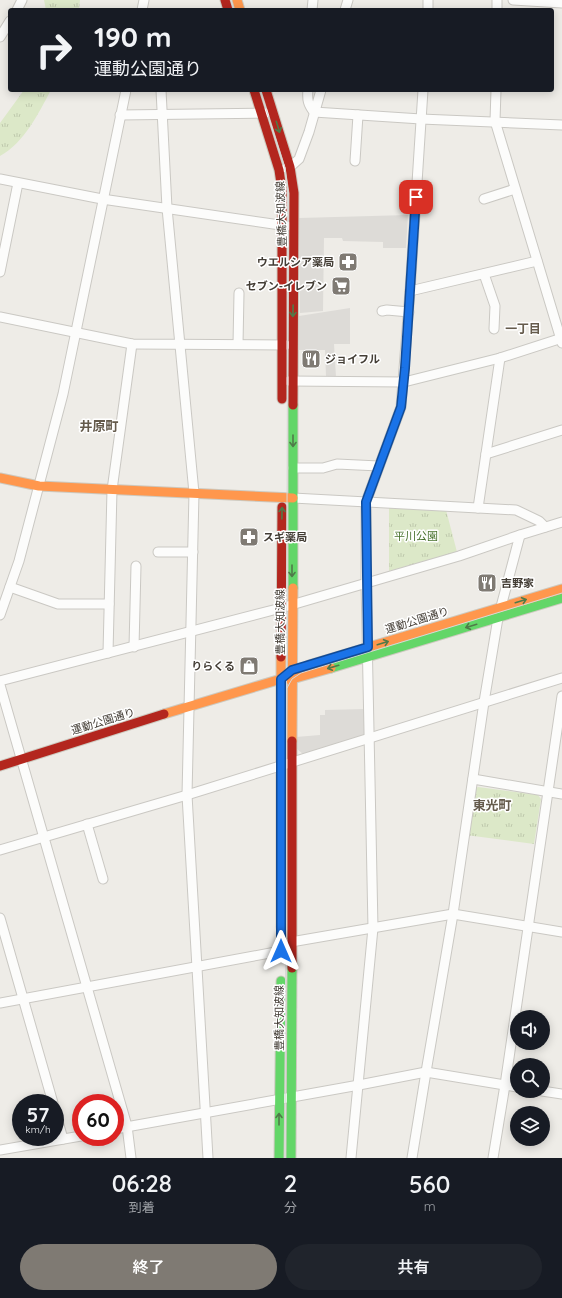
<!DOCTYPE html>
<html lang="ja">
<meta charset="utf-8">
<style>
:root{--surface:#171b24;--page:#20242c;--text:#f1f3f6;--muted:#9ea1a6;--accent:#7f7a73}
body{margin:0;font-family:Quicksand,"Noto Sans JP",sans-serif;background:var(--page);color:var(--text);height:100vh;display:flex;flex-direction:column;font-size:15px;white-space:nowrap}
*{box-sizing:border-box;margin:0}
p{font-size:13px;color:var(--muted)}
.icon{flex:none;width:22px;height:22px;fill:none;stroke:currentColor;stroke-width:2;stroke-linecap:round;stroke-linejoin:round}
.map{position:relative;height:1158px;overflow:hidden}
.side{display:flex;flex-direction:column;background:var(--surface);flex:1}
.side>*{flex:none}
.hud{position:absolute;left:8px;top:8px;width:546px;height:84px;border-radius:4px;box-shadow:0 2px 10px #0003;background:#171b24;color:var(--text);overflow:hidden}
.controls{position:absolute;left:510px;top:1010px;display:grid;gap:8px}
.controls a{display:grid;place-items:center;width:40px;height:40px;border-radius:50%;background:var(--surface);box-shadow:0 2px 10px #0003;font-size:20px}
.speed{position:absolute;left:12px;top:1094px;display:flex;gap:8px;font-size:20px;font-weight:700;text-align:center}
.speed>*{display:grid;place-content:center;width:52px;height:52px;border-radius:50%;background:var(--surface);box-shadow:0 2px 10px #0003;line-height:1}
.speed small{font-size:10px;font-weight:400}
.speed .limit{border:6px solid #d22;background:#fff;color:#111}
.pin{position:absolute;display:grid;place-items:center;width:34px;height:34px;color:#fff;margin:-17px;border-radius:8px;box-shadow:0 2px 6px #0006}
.me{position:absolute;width:44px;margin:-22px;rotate:0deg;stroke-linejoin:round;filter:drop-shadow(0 0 3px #0008)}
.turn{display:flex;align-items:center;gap:14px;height:84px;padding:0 20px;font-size:18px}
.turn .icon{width:52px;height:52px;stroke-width:2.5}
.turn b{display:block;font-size:28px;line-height:34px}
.eta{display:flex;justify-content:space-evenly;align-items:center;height:68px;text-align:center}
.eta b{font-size:24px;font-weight:600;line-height:28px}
.primary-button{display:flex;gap:8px;margin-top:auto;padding:8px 20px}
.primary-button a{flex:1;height:46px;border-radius:24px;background:var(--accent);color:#fff;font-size:16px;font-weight:600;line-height:46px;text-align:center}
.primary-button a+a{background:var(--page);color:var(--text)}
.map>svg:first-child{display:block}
</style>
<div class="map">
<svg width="562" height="1158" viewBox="0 0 562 1158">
<defs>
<pattern id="park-tufts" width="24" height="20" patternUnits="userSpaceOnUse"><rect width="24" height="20" fill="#dce8c8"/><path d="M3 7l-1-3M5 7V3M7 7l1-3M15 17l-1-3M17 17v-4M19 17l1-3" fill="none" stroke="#bec8ac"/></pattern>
</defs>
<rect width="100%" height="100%" fill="#eeece7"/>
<g fill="url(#park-tufts)">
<path d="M 44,0 L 80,0 L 79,10 L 46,10 Z"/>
<path d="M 24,90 L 51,90 C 38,114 25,142 0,156 L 0,123 Z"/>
<path d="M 389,508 L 446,510 L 457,552 L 389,571 Z"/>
<path d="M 478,787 L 538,795 L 541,799 L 534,844 L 466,835 L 473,789 Z"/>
</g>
<g fill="#dddbd7">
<path d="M 408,215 L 406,248 L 383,248 L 383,242 L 343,241 L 342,238 L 324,238 L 323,311 L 300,313 L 299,218 Z"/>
<path d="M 350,308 L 350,344 L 334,344 L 336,377 L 326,376 L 325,350 L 299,350 L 299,316 Z"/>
<path d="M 366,709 L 365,736 L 303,754 L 297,749 L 296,737 L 320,735 L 320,715 L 325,715 L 325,710 Z"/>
</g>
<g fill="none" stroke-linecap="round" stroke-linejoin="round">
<g stroke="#cac8c3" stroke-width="11">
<g id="street">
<path d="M 513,0 L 562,3"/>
<path d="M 17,10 L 22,0"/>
<path d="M 142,10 L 144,0"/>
<path d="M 312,10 L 313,0"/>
<path d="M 345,10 L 348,0"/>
<path d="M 428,10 L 428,0"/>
<path d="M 497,10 L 497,0"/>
<path d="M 0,37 L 10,21"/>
<path d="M 161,90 L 167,208 L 194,493 L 187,795 L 208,1158"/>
<path d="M 308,90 C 307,100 308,104 314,112 L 421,119 L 562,125"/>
<path d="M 496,90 L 495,121 L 562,343"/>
<path d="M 120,115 L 266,113"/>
<path d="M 355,161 L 358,115"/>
<path d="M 286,168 L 290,167 L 299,159 L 309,132 L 321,90"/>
<path d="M 0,179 L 102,199 L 287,226"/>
<path d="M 484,199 L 515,189"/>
<path d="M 0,272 L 18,183"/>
<path d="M 484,274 L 495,306 L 494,329"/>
<path d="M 410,291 L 537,261"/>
<path d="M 382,311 L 387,310 L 409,312"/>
<path d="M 0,317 L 132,344 L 286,345"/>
<path d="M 238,344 L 239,293"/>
<path d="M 289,381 L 404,382 L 500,358 L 562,338"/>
<path d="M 486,454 L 562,430"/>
<path d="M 293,468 L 323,468 L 337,464 L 379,466"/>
<path d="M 293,498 L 516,510 L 539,521 L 545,527"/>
<path d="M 478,508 L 500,358"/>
<path d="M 158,552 L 193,552"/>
<path d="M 10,587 L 58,604 L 109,604"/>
<path d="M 0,615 L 19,561 L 63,394 L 126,90"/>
<path d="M 134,647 L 136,566"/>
<path d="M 108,653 L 112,490 L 132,344"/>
<path d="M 0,681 L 281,608 L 459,556 L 520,535 L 562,522"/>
<path d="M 0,685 L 127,1126 L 131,1158"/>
<path d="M 473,779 L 562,794"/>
<path d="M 87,824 L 103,879"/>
<path d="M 0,850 L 187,795 L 562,678"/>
<path d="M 0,918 L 53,1103"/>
<path d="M 0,1003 L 281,951 L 291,942 L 453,914 L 562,932"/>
<path d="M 542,1091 L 562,1094"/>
<path d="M 55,1111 L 63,1139"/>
<path d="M 115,1129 L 359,1085 L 426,1072 L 517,1087"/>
<path d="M 0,1150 L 81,1136"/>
<path d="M 351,1158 L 373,928 L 366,583 L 366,502 L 401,407 L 410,291 L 423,90"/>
<path d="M 412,1158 L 426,1072 L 453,914 L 484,702 L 498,618 L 520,535"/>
<path d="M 493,1158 L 505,1085 L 562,696"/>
</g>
</g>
<g stroke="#cdc9bf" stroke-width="11">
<g id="fast">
<path d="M 293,588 L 293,405"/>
<path d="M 331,668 L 562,598"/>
<path d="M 279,1158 L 281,981"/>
<path d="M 291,1158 L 292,968"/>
</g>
</g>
<g stroke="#cdc9bf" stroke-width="11">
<g id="slow">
<path d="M 237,0 L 240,10"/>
<path d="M 0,478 L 39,486 L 293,498"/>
<path d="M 281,657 L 281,927"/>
<path d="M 309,665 L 562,589"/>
<path d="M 164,714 L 281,679 L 292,679 L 331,668"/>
<path d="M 292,741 L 293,588"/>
</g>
</g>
<g stroke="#cdc9bf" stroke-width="11">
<g id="jam">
<path d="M 225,0 L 228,10"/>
<path d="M 254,90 L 279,170 L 282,190 L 282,399"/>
<path d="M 266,90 L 290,167 L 294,193 L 293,405"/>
<path d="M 281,657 L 282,507"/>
<path d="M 0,766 L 164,714"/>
<path d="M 292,968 L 292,741"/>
</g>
</g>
<use href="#street" stroke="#fcfcfb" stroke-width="9"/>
<use href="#fast" stroke="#63d668" stroke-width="9"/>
<use href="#slow" stroke="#ff974d" stroke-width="9"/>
<use href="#jam" stroke="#b3261e" stroke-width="9"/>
<g stroke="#d8d8d7" stroke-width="1">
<path d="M 231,0 L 234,10"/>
<path d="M 260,90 L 285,168 L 288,190 L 285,1158"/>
<path d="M 287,688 L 292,679 L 301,673 L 562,593"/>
</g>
</g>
<defs><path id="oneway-shaft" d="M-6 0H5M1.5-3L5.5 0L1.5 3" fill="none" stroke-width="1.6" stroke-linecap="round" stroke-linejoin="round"/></defs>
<g stroke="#507a49">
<use href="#oneway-shaft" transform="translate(278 127) rotate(73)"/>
<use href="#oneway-shaft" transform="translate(293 311) rotate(91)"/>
<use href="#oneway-shaft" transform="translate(293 441) rotate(90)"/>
<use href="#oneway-shaft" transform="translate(282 513) rotate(-89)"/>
<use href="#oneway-shaft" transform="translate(292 571) rotate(90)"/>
<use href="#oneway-shaft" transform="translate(521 601) rotate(-17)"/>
<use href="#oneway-shaft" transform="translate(471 626) rotate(163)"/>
<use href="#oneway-shaft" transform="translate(383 643) rotate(-17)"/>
<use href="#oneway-shaft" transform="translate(333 667) rotate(164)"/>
<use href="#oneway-shaft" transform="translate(279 1119) rotate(-90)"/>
</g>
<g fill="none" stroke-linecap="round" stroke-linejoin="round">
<g stroke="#114b97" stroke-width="10">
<path id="route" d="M 281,951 L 281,679 L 292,670 L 368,647 L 366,502 L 401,407 L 405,368 L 416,197"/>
</g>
<use href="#route" stroke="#1a73e8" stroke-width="7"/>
</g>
<defs>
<g id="pharmacy-square" transform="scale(1)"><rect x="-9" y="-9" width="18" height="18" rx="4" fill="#7f7a73" stroke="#fff"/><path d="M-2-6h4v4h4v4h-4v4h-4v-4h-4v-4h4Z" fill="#fff"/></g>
<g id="supermarket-square" transform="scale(1)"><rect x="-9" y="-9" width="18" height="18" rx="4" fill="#7f7a73" stroke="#fff"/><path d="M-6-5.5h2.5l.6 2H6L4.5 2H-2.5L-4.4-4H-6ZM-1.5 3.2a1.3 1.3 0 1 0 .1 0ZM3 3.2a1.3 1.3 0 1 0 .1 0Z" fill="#fff"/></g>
<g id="restaurant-square" transform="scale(1)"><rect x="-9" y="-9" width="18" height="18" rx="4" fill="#7f7a73" stroke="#fff"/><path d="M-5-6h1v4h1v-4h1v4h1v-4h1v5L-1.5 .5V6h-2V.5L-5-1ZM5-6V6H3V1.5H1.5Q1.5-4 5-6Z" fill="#fff"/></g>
<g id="shop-square" transform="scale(1)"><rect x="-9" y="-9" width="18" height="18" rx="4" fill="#7f7a73" stroke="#fff"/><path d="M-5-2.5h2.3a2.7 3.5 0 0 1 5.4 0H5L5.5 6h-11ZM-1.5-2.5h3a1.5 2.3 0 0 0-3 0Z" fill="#fff"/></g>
</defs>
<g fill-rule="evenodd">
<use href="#pharmacy-square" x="348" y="262"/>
<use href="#supermarket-square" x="341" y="286"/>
<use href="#restaurant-square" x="311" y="359"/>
<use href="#pharmacy-square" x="249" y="537"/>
<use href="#restaurant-square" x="487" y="583"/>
<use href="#shop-square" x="249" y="666"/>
</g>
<g text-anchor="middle" stroke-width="3" stroke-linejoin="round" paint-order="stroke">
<g font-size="11" fill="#433d35" stroke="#fff">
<text transform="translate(281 214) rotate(-92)" y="4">豊橋大知波線</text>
<text transform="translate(417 620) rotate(-17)" y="4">運動公園通り</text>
<text transform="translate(280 622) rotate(-90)" y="4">豊橋大知波線</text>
<text transform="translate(103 721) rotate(-17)" y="4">運動公園通り</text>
<text transform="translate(279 1018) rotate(-90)" y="4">豊橋大知波線</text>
</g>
<g font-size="11" font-weight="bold" fill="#433d35" stroke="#fff" text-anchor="end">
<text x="334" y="266">ウエルシア薬局</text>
<text x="327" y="290">セブン-イレブン</text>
<text x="325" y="363" text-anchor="start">ジョイフル</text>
<text x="263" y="541" text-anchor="start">スギ薬局</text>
<text x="501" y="587" text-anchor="start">吉野家</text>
<text x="235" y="670">りらくる</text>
</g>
<g font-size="11" fill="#47712c" stroke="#fff">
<text x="416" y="540">平川公園</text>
</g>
<g font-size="12" font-weight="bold" fill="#655b4c" stroke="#fff">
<text x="523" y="333">一丁目</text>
</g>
<g font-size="13" font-weight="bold" fill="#655b4c" stroke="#fff">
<text x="99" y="431">井原町</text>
<text x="492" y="810">東光町</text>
</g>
</g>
</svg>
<div class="controls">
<a><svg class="icon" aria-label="sound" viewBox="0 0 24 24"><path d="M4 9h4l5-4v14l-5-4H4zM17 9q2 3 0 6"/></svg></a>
<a><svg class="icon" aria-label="search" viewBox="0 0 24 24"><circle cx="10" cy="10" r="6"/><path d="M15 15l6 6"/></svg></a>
<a><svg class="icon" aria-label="layers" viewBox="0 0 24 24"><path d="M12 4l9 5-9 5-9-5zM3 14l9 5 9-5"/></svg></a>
</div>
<div class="speed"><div>57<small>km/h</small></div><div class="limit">60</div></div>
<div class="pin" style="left:416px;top:197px;background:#d93025"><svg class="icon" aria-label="arrive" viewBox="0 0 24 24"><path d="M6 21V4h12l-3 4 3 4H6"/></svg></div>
<svg class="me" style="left:281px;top:951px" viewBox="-20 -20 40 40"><path d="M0-17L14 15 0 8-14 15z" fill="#1a73e8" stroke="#fff" stroke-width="4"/></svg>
<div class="hud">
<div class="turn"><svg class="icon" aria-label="right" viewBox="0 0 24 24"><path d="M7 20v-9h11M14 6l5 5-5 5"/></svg><div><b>190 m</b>運動公園通り</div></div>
</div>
</div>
<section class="side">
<div class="eta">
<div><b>06:28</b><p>到着</p></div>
<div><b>2</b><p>分</p></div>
<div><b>560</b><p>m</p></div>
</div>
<div class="primary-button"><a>終了</a><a>共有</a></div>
</section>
